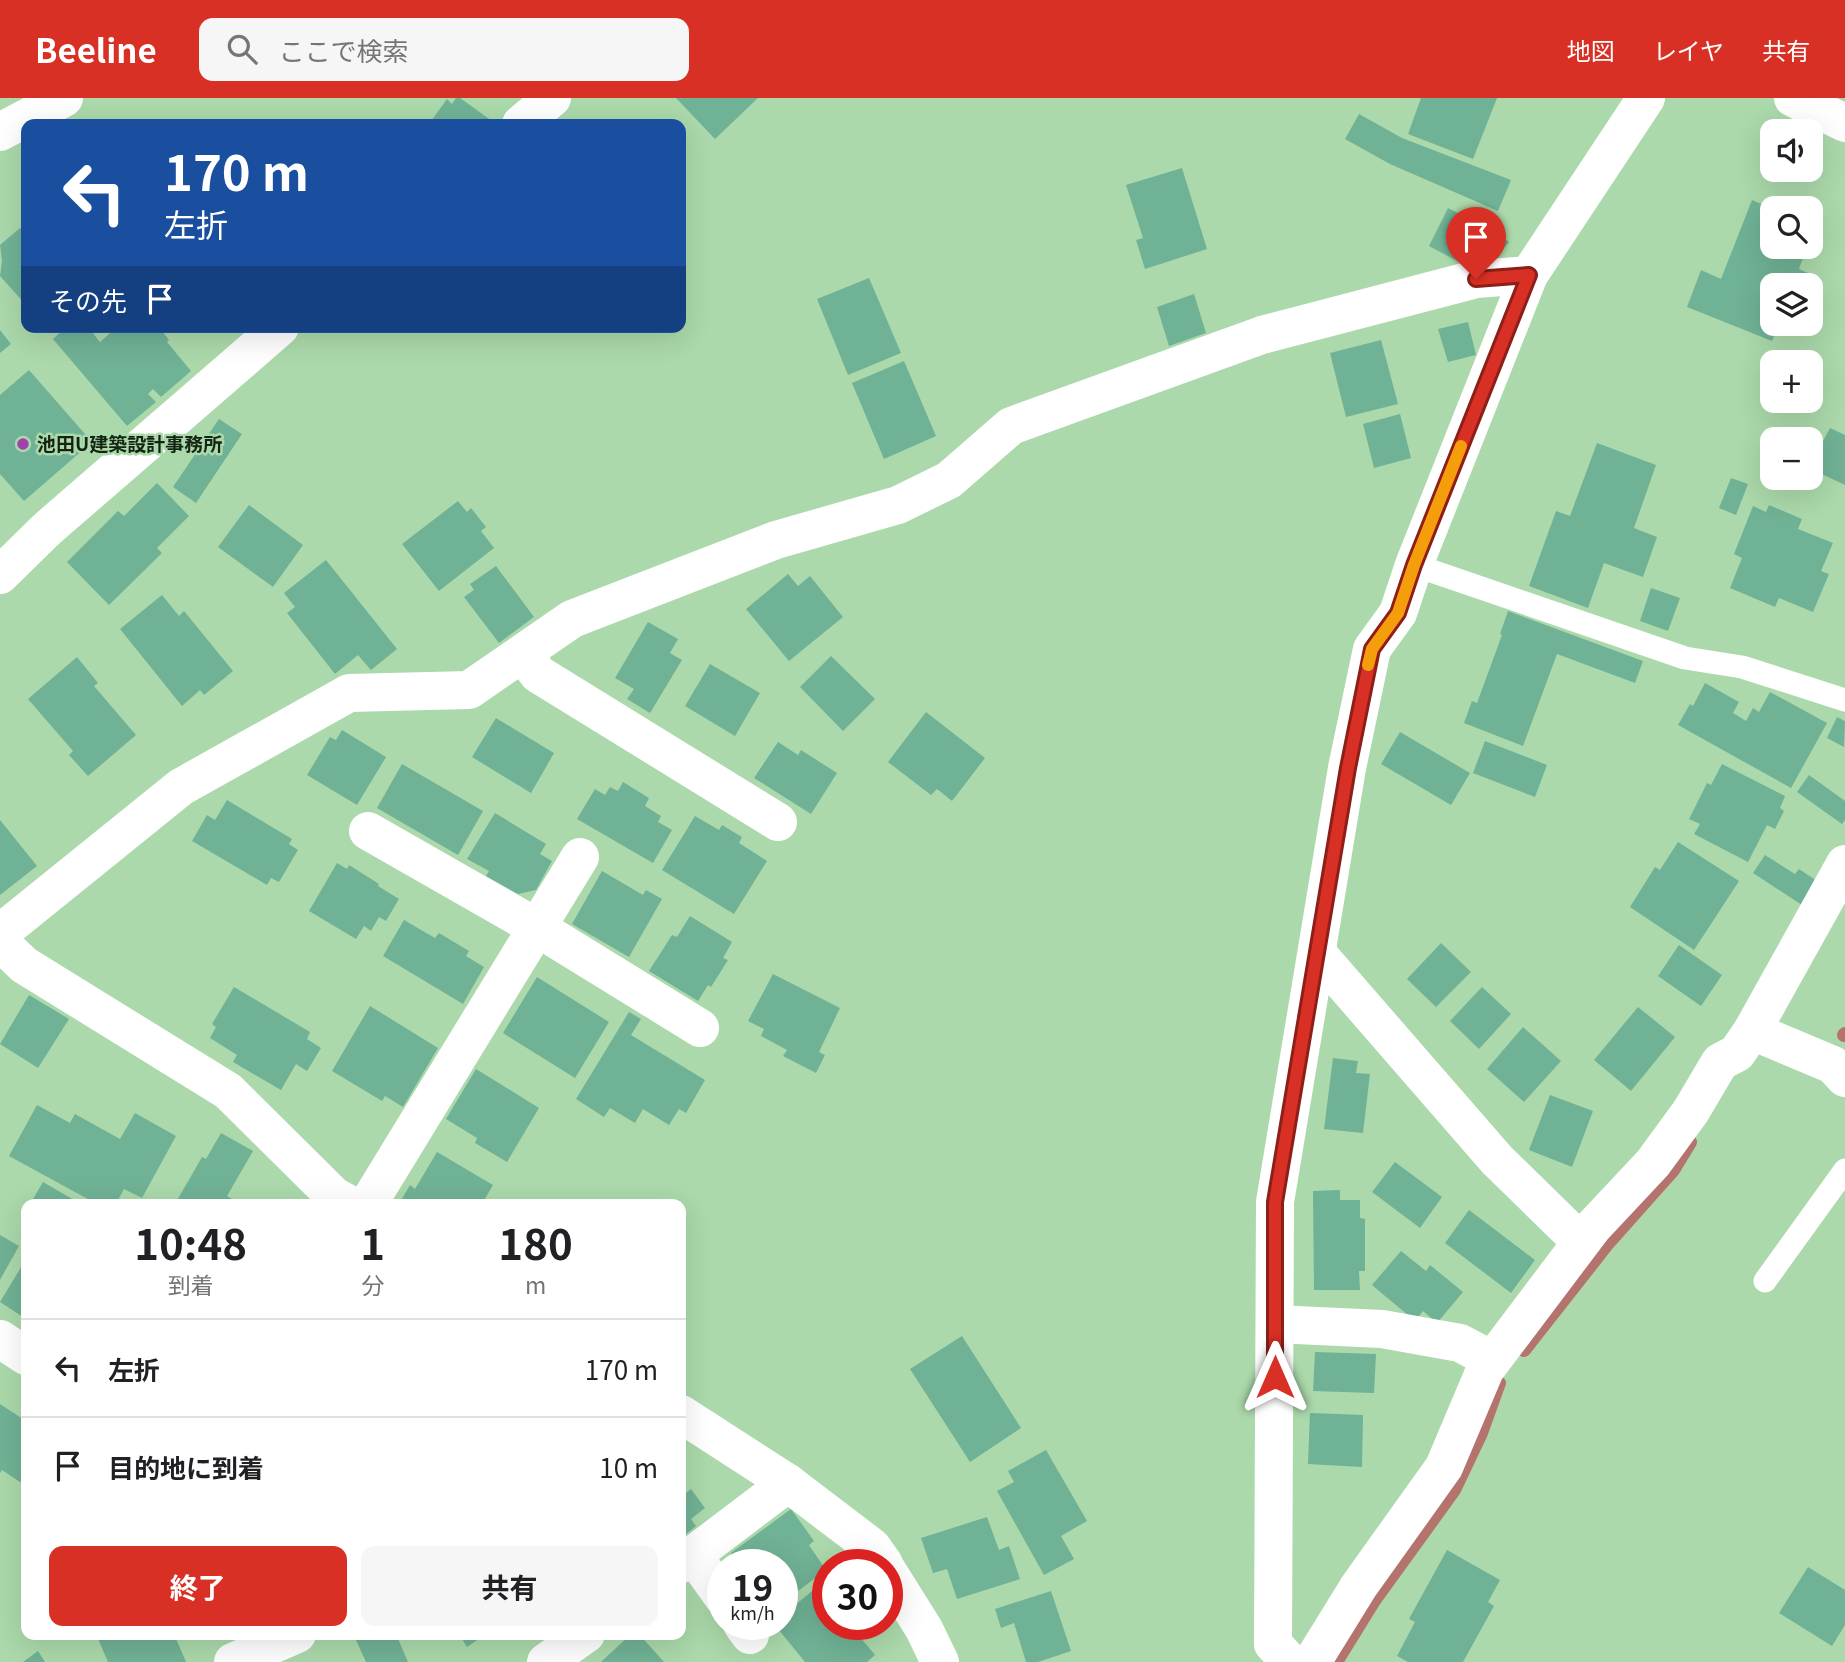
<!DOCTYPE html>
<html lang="ja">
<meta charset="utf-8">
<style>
:root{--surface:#fff;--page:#f6f6f6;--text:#202124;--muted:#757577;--line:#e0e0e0;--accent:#d93025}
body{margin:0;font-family:Georgia,"Noto Sans JP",serif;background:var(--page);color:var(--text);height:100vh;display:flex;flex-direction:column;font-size:26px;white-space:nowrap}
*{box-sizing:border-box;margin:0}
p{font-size:23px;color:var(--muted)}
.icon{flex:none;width:38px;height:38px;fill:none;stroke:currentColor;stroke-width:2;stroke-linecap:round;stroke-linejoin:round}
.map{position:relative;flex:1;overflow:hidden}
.drawer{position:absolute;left:21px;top:1101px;width:665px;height:441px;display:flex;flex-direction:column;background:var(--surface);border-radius:14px;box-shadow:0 7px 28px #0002}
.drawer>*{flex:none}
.hud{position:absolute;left:21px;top:21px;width:665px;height:214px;border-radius:14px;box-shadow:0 7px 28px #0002;background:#1a4fa0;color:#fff;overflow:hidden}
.tools{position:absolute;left:1760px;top:21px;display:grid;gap:14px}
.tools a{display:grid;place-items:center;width:63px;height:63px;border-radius:14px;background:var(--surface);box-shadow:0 7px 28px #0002;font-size:35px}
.speed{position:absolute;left:707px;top:1451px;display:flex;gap:14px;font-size:35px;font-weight:700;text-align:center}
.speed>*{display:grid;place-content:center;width:91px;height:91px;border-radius:50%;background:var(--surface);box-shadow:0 7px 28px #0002;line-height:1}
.speed small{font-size:18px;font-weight:400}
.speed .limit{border:10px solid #d22;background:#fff;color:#111}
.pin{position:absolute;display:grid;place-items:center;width:60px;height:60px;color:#fff;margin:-72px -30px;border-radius:50% 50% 50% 0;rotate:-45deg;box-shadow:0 0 7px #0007}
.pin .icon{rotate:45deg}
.me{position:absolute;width:77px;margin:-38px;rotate:0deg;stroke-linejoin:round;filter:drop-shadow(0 0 5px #0008)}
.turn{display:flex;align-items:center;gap:24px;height:147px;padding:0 28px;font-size:32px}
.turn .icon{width:91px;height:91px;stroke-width:2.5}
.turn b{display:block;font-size:49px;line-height:60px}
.then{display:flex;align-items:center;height:66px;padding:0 28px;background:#0003;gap:14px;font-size:26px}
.eta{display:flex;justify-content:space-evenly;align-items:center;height:119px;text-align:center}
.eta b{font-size:42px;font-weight:700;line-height:49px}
.button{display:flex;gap:14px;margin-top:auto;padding:14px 28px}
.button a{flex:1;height:80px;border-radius:14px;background:var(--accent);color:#fff;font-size:28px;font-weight:700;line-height:80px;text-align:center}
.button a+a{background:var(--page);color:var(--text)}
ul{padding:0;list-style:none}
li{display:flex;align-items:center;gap:21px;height:98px;padding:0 28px;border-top:2px solid var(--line)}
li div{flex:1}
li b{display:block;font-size:26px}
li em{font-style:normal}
header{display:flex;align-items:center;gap:42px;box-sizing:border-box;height:98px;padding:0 35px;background:var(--accent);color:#fff}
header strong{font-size:33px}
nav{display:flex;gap:38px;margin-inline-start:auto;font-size:24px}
.search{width:490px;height:63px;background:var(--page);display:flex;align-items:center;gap:18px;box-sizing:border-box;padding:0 24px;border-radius:14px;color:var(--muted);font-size:26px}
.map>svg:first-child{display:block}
</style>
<header>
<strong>Beeline</strong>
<div class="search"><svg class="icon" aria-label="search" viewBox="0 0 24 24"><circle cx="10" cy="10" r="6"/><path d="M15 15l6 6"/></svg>ここで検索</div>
<nav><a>地図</a><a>レイヤ</a><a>共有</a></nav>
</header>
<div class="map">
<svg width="1845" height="1564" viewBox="0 0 1845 1564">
<rect width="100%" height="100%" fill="#abd9ab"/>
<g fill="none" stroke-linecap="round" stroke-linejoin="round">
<g stroke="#b5736e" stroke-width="14">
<path d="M 1844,937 L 1845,936"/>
<path d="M 1524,1252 L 1608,1145 L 1673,1072 L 1690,1044"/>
<path d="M 1336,1564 L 1373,1504 L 1454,1392 L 1481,1335 L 1499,1285"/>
</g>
</g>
<g fill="#70b295">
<path d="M 456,0 L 460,0 L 492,23 L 488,26 L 429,26 L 447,1 L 452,6 Z"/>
<path d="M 676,0 L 758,0 L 715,41 Z"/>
<path d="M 1421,0 L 1497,0 L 1473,61 L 1408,36 Z"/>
<path d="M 1359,16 L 1402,40 L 1511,82 L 1498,113 L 1390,66 L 1345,41 Z"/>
<path d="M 1182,70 L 1207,151 L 1145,171 L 1136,142 L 1143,140 L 1126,87 Z"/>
<path d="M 1752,102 L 1773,111 L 1773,149 L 1807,149 L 1799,171 L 1808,175 L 1803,187 L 1773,187 L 1773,226 L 1779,226 L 1772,243 L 1687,209 L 1701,172 L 1721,181 Z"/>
<path d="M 1448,110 L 1479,126 L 1459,164 L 1429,148 Z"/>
<path d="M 1486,126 L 1509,144 L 1498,157 L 1475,139 Z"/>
<path d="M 20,130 L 26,137 L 26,207 L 0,178 L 2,163 L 0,147 Z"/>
<path d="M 869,180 L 901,255 L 848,277 L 817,201 Z"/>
<path d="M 1194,196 L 1206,235 L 1169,248 L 1157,209 Z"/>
<path d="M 1468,224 L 1476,257 L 1448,264 L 1438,231 Z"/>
<path d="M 66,229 L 88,229 L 100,244 L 117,229 L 159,229 L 169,242 L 167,244 L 191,273 L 161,299 L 153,291 L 148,296 L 156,304 L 127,328 L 53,241 Z"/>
<path d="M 0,232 L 11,246 L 0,255 Z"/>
<path d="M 1381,242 L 1398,306 L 1346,319 L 1330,255 Z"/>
<path d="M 904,263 L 936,338 L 884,361 L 852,285 Z"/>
<path d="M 29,272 L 92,344 L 24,403 L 0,376 L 0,297 Z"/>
<path d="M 1400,316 L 1411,360 L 1374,370 L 1363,326 Z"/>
<path d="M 219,321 L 242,336 L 196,405 L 173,389 Z"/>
<path d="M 1830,330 L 1845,337 L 1845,387 L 1811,371 L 1811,351 L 1816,342 L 1822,345 Z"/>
<path d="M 1597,345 L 1656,367 L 1634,430 L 1657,439 L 1643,479 L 1604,465 L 1588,510 L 1529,488 L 1556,413 L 1570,418 Z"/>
<path d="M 1731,380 L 1748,386 L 1736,417 L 1719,410 Z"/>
<path d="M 157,385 L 189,418 L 157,450 L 162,455 L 109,507 L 67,464 L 118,413 L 124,418 Z"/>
<path d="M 458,403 L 467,414 L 471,410 L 486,429 L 481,433 L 494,450 L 439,493 L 402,446 Z"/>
<path d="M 249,407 L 303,447 L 273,489 L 218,449 Z"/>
<path d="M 1769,407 L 1802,421 L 1798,431 L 1833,445 L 1821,473 L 1829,476 L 1813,514 L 1779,500 L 1775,509 L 1730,490 L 1742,460 L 1734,456 L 1753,408 L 1766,414 Z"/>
<path d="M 326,462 L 397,551 L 371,572 L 358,557 L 335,576 L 287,515 L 295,509 L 284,495 Z"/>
<path d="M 496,468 L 534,519 L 499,545 L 464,499 L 474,492 L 470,486 Z"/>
<path d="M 788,476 L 798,488 L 810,478 L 843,519 L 789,563 L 746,511 Z"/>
<path d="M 1651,490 L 1680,500 L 1668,533 L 1640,523 Z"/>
<path d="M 162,497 L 179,518 L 184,513 L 233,573 L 204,597 L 200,592 L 182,608 L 120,531 Z"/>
<path d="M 1508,513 L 1643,563 L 1635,585 L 1557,556 L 1523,648 L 1464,625 L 1472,603 L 1477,605 L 1502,537 L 1500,536 Z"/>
<path d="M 648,524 L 678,541 L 670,555 L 682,562 L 650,615 L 627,601 L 634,591 L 615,580 Z"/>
<path d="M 831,558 L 875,601 L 843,633 L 800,589 Z"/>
<path d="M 77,559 L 98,585 L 94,588 L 136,637 L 88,678 L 69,657 L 73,653 L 28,601 Z"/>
<path d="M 710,566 L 760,595 L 735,638 L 685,608 Z"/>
<path d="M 1705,585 L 1739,604 L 1733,615 L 1746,623 L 1753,610 L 1759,614 L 1770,594 L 1827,625 L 1791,690 L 1678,627 L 1690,606 L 1693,608 Z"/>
<path d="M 926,614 L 985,660 L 952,703 L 937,691 L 931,697 L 888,664 Z"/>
<path d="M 1837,619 L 1845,623 L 1844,649 L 1827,640 Z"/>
<path d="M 496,620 L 554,655 L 531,695 L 472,659 Z"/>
<path d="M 342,632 L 386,659 L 357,707 L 307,677 L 330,639 L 336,642 Z"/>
<path d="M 1400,634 L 1470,675 L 1451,707 L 1381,666 Z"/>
<path d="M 1485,643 L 1547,667 L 1535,699 L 1473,675 Z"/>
<path d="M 778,644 L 798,657 L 801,652 L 837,675 L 811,716 L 754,680 Z"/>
<path d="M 402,666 L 483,713 L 458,757 L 377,710 Z"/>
<path d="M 1722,666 L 1785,698 L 1780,710 L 1784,713 L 1775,731 L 1767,727 L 1748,764 L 1694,736 L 1700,726 L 1689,721 L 1707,685 L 1711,687 Z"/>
<path d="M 1809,677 L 1845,703 L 1845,722 L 1842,726 L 1797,694 Z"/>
<path d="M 623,684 L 649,700 L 645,708 L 661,718 L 658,724 L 672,732 L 653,765 L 577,721 L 595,691 L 605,697 L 610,689 L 618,693 Z"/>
<path d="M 227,702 L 292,741 L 289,746 L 298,752 L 279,784 L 271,780 L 267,787 L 192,743 L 207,717 L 215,722 Z"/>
<path d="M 495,715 L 546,746 L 540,756 L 552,763 L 536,792 L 518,796 L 486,778 L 489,773 L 467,761 Z"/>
<path d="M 695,718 L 719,732 L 722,727 L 742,739 L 739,745 L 767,763 L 734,816 L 662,772 Z"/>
<path d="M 0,722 L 37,768 L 0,797 Z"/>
<path d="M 1678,744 L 1739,783 L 1694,852 L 1630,809 L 1655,769 L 1660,772 Z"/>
<path d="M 1765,757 L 1795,776 L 1799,771 L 1820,785 L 1805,809 L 1753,775 Z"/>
<path d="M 337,765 L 347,771 L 349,767 L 379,786 L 378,788 L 399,801 L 386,823 L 379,819 L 371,833 L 364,828 L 356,841 L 309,813 Z"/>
<path d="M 602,773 L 643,797 L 646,792 L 662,801 L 629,859 L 572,826 Z"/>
<path d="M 690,818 L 732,844 L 723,860 L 728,862 L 711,889 L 708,887 L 698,903 L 649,873 L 672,837 L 677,839 Z"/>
<path d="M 404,822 L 435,840 L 439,835 L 469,853 L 466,858 L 484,869 L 463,906 L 383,858 Z"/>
<path d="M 1441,845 L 1471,874 L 1436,909 L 1407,881 Z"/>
<path d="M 1679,847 L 1722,877 L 1701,908 L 1658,878 Z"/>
<path d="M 773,876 L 840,910 L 819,954 L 825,957 L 816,975 L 783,958 L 787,952 L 761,938 L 764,931 L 748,923 Z"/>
<path d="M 537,879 L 609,924 L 575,980 L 503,935 Z"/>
<path d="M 234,889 L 310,934 L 307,941 L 321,950 L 307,973 L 296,966 L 281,992 L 233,964 L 237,957 L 210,940 L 216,929 L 212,926 Z"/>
<path d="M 1482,889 L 1511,916 L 1479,951 L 1450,923 Z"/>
<path d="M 29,897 L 69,921 L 38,970 L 0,946 Z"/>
<path d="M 370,908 L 438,950 L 403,1009 L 385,998 L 382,1003 L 332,973 Z"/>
<path d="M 1638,909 L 1675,939 L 1631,993 L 1594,962 Z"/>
<path d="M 629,914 L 641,921 L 631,937 L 705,982 L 686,1015 L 679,1011 L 669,1027 L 643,1011 L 635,1025 L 610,1010 L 604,1019 L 576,1001 Z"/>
<path d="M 1523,929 L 1561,963 L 1524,1004 L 1487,971 Z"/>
<path d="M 1333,960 L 1358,963 L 1356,975 L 1370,976 L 1363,1035 L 1324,1031 Z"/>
<path d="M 476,971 L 539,1010 L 507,1064 L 475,1045 L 477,1040 L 446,1021 Z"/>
<path d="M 1550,997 L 1593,1013 L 1572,1069 L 1529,1052 Z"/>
<path d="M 37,1007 L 70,1025 L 75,1016 L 120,1041 L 135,1015 L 176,1038 L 142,1100 L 124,1091 L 116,1106 L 97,1106 L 9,1058 Z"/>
<path d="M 221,1035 L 253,1053 L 227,1098 L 240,1106 L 175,1106 L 202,1059 L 206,1061 Z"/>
<path d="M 437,1054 L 493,1087 L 482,1106 L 399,1106 L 410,1087 L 415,1091 Z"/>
<path d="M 1395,1064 L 1442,1099 L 1420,1130 L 1372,1094 Z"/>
<path d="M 43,1084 L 81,1106 L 30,1106 Z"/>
<path d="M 1340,1092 L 1340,1102 L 1360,1102 L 1360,1120 L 1365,1121 L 1365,1173 L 1359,1173 L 1360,1192 L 1314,1192 L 1313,1093 Z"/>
<path d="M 1469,1112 L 1535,1162 L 1511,1195 L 1445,1145 Z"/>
<path d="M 0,1137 L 19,1148 L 0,1182 Z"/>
<path d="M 1401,1153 L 1426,1173 L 1430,1167 L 1463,1194 L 1437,1225 L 1423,1213 L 1415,1223 L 1372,1187 Z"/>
<path d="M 26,1161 L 26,1221 L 0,1204 Z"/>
<path d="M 962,1238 L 1021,1330 L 970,1364 L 910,1271 Z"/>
<path d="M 1315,1254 L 1376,1256 L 1374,1295 L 1313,1293 Z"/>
<path d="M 0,1306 L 26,1323 L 26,1388 L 2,1372 L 0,1375 Z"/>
<path d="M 1310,1315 L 1363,1317 L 1362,1369 L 1308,1366 Z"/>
<path d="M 1046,1352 L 1087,1423 L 1061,1438 L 1074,1461 L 1044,1477 L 997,1393 L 1014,1384 L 1008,1373 Z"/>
<path d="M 691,1391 L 705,1410 L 691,1421 L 696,1428 L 681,1440 L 681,1394 L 683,1397 Z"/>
<path d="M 791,1411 L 814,1443 L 809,1447 L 826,1472 L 782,1505 L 782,1466 L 739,1466 L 731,1455 Z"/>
<path d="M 987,1419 L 999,1452 L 1009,1448 L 1020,1481 L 957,1501 L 947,1471 L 933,1475 L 921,1440 Z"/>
<path d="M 1447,1452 L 1500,1482 L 1488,1504 L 1494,1508 L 1463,1564 L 1408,1564 L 1397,1558 L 1415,1524 L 1409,1521 Z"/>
<path d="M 1808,1469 L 1845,1492 L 1845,1527 L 1832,1548 L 1779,1515 Z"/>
<path d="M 824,1483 L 828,1488 L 828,1526 L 859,1526 L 861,1528 L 855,1533 L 875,1557 L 867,1564 L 805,1564 L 774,1526 L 782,1526 L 782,1518 Z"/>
<path d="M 1051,1493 L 1071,1553 L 1038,1564 L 1026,1564 L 1014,1525 L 1001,1530 L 995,1511 Z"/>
<path d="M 96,1536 L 161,1536 L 163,1539 L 174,1536 L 186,1564 L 108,1564 Z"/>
<path d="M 364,1536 L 396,1536 L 408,1564 L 366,1564 L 355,1540 Z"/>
<path d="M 459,1536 L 486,1536 L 467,1549 Z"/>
<path d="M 631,1536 L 639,1536 L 664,1564 L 601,1564 Z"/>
<path d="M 38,1553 L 45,1564 L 23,1564 Z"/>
</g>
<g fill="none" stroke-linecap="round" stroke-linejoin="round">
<g stroke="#fff" stroke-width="23">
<path d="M 1414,467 L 1685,560 L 1742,569 L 1845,602"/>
<path d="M 1765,1183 L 1845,1072"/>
</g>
<g stroke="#fff" stroke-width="38">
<path d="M 1793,0 L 1845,25"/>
<path d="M 521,26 L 552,0"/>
<path d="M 0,477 L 47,431 L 280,229"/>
<path d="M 523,556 L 538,576 L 778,724"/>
<path d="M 368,733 L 536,829 L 700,930"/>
<path d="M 0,841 L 4,832 L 181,689 L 349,595 L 469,592 L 572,521 L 776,442 L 898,407 L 949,382 L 1011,328 L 1262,237 L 1476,181 L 1529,177"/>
<path d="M 0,844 L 24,867 L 228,993 L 334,1098 L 349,1106"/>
<path d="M 1317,855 L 1497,1062 L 1581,1144"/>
<path d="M 1752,933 L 1833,967 L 1845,980"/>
<path d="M 368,1106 L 580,759"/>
<path d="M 1275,1226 L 1382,1231 L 1460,1245 L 1492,1262"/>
<path d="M 0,1241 L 26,1258"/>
<path d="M 681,1316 L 788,1385 L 872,1449 L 884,1466"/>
<path d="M 693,1457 L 723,1499"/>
<path d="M 681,1466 L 788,1385"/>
<path d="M 887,1472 L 924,1531 L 940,1564"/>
<path d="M 742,1526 L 750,1537"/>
<path d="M 233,1564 L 297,1536"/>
<path d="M 546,1564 L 586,1536"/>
<path d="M 1290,1564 L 1273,1546 L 1275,1104 L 1347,670 L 1372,551 L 1398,515 L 1414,467 L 1529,177 L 1646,0"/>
<path d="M 1312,1564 L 1359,1488 L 1444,1369 L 1485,1272 L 1593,1129 L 1653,1065 L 1691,1013 L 1720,964 L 1737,955 L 1752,933 L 1845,766"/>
</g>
<path stroke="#fff" stroke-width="38" d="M 0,34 L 64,0"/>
</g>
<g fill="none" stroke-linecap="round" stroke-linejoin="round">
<g stroke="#8d1f18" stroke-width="18">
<path id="route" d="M 1275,1279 L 1275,1104 L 1348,670 L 1372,551 L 1398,515 L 1414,467 L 1529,177 L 1476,181"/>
</g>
<use href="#route" stroke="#d93025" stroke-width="12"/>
<path stroke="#f59e0b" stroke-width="12" d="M 1368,567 L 1372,551 L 1398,515 L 1414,467 L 1461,348"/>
</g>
<circle fill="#a141a9" stroke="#abd9ab" stroke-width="2.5" cx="23" cy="346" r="7"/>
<g text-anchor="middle" stroke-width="5" stroke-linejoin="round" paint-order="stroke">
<g font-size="19" font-weight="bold" fill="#132413" stroke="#abd9ab" text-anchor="start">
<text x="37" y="353">池田U建築設計事務所</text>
</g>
</g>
</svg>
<div class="tools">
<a><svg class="icon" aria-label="sound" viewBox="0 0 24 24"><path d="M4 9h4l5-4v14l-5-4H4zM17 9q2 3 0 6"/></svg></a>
<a><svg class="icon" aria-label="search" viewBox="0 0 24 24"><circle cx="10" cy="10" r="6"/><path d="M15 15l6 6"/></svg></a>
<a><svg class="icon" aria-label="layers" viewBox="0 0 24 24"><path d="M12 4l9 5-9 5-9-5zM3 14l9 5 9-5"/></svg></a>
<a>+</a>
<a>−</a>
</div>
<div class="speed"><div>19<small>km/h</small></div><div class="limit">30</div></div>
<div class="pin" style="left:1476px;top:181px;background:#d93025"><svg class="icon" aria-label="arrive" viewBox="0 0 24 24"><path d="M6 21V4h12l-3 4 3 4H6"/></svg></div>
<svg class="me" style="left:1275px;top:1279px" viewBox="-20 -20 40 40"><path d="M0-17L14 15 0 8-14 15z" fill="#d93025" stroke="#fff" stroke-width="4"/></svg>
<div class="hud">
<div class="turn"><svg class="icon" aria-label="left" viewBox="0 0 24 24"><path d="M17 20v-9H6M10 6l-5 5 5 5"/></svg><div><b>170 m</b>左折</div></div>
<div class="then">その先<svg class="icon" aria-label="arrive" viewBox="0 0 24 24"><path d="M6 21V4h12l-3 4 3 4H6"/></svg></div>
</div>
<section class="drawer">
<div class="eta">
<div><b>10:48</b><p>到着</p></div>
<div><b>1</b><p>分</p></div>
<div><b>180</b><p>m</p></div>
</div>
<ul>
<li><svg class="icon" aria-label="left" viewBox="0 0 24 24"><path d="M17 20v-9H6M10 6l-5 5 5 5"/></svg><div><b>左折</b></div><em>170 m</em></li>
<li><svg class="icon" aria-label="arrive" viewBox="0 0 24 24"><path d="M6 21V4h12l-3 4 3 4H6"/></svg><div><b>目的地に到着</b></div><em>10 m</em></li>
</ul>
<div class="button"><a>終了</a><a>共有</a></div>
</section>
</div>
